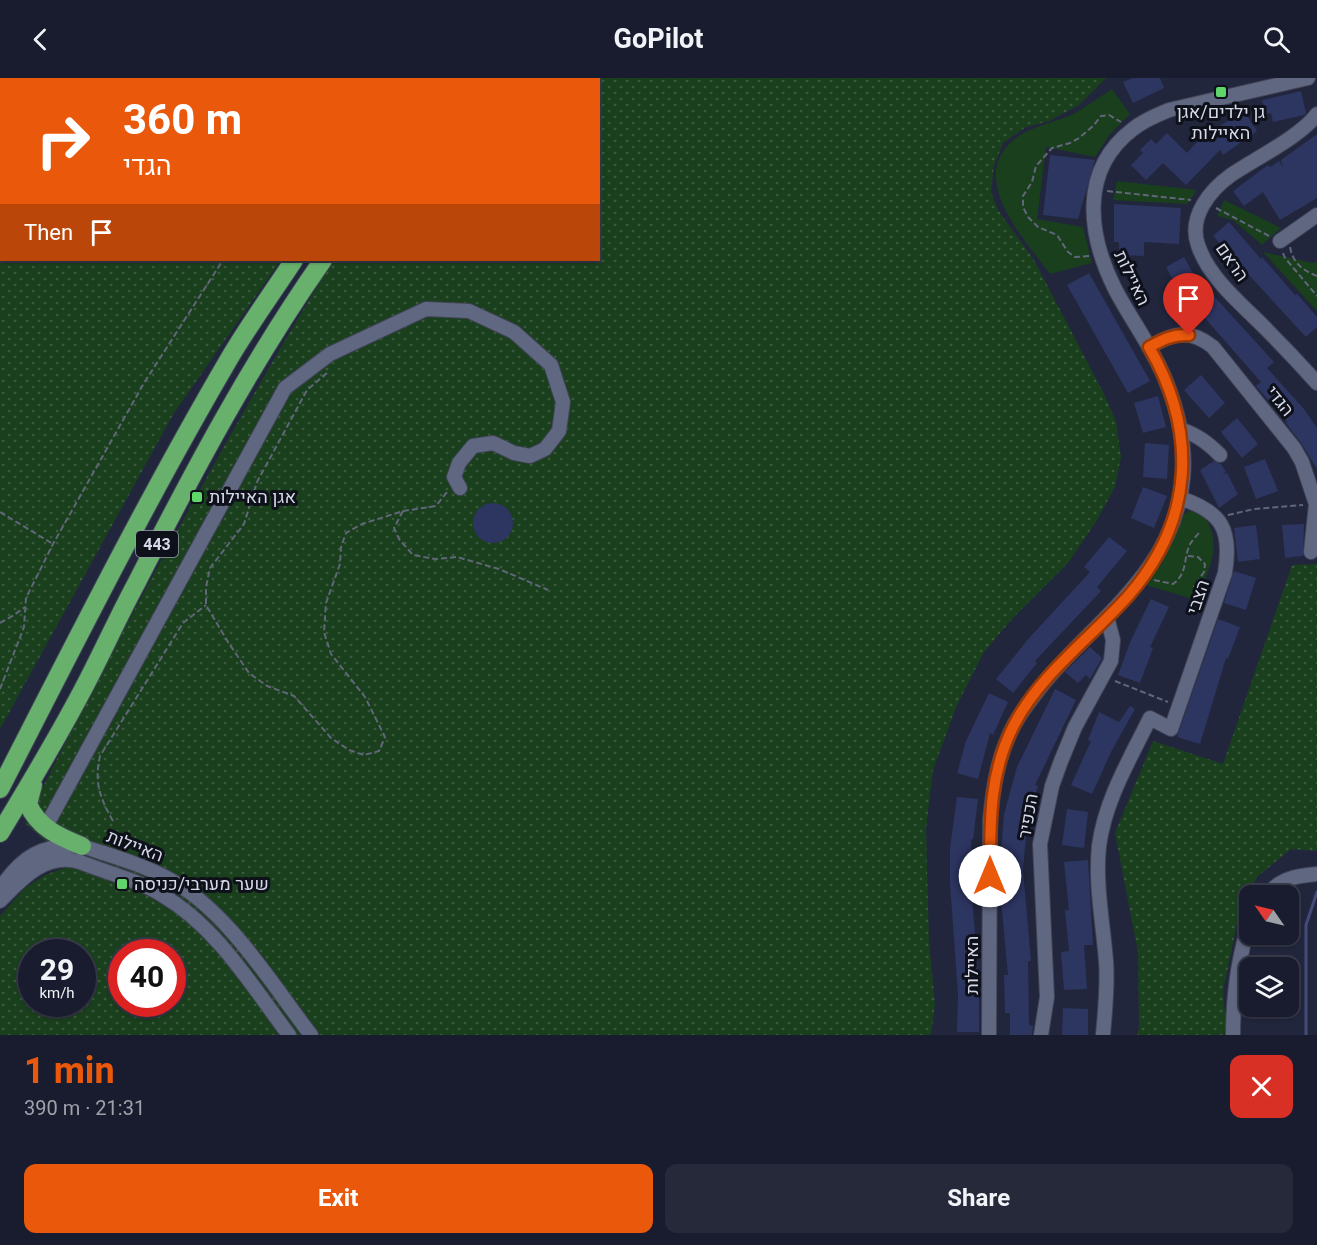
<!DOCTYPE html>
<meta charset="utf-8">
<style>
:root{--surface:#191c2e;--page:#26293a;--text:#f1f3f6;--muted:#9fa1aa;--line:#373a4a;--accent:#ea580c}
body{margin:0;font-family:Georgia,Heebo,serif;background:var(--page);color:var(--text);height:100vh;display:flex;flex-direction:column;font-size:22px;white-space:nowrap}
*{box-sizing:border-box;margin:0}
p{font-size:20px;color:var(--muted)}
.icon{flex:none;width:33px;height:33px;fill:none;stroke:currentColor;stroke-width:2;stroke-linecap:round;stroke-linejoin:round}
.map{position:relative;height:957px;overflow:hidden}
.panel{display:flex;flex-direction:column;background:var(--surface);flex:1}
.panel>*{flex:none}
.hud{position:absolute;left:0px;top:0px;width:600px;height:183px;box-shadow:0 2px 4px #0004,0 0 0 2px var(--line);background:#ea580c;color:#fff;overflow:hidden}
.needle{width:39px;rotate:304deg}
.tools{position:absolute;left:1239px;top:807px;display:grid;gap:12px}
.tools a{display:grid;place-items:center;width:60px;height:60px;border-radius:12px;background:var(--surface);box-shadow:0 2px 4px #0004,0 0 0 2px var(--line);font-size:30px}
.speed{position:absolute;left:18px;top:861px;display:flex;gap:12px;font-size:30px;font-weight:700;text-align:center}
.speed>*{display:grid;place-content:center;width:78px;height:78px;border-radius:50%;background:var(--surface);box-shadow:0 2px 4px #0004,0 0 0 2px var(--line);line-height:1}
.speed small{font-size:15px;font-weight:400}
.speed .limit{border:9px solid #d22;background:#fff;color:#111}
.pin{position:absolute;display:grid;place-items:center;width:51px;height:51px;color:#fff;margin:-62px -26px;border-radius:50% 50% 50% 0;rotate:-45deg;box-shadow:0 0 6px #0007}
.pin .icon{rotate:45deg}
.me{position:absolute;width:66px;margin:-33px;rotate:0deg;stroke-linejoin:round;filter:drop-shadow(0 0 4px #0008)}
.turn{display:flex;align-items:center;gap:21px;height:126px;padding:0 24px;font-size:27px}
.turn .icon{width:78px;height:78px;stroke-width:2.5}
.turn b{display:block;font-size:42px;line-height:51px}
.then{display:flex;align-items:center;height:57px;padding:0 24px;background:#0003;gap:12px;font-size:22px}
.round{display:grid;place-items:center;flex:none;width:63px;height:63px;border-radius:12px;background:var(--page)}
.summary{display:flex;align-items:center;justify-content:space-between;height:102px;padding:0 24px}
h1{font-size:36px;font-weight:700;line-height:45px;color:var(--accent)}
.primary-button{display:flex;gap:12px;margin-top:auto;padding:12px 24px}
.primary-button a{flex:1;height:69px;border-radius:12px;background:var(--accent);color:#fff;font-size:24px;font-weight:700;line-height:69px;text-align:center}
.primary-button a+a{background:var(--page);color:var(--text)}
header{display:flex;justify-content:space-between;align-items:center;height:78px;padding:0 24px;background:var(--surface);font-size:27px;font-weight:700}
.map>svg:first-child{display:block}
</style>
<header><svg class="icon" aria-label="back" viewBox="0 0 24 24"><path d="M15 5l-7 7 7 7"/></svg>GoPilot<svg class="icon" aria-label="search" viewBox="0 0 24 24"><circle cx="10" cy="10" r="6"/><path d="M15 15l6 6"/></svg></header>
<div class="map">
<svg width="1317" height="957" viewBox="0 0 1317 957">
<defs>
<pattern id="grass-dots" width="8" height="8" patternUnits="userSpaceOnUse" patternTransform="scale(1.5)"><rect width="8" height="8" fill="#1a3f1d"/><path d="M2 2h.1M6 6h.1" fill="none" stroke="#3a5a3e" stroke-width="1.8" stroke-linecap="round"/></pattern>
</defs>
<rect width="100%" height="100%" fill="#21263d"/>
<g fill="url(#grass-dots)" fill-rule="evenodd">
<path d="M 0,0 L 408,0 L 2,2 L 2,182 L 281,182 L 174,335 L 0,651 Z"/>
<path d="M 465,0 L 1106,0 L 1079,27 L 1049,43 L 1026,49 L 1003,65 L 994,88 L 991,114 L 998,132 L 1034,182 L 1104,316 L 1116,343 L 1121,379 L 1115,409 L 1097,442 L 1068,485 L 1012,541 L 984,574 L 957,627 L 933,692 L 926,751 L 929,863 L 935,927 L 931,957 L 0,957 L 0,838 L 25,810 L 45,797 L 72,787 L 25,745 C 120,554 222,365 333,182 L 598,182 L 598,2 L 464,1 ZM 32,874 L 82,874 L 82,926 L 32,926 ZM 122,874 L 172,874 L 172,926 L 122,926 Z"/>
<path d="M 1317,486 L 1317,773 L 1291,771 L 1257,799 L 1240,831 L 1223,913 L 1227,957 L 1137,957 L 1139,950 L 1138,874 L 1115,755 L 1153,663 L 1223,686 L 1292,487 Z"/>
</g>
<g fill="#1a3f1d">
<path d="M 1112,11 L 1130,36 L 1110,56 L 1095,79 L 1046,69 L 1037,141 L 1083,149 L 1092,185 L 1050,196 C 1022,158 961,94 1022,56 C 1036,48 1054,44 1069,38 C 1085,30 1098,20 1112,11 Z"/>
<path d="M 1117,103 L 1197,112 L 1187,126 L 1113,122 Z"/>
<path d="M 1224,122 L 1281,150 L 1262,167 L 1233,142 L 1217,138 Z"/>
<path d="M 1263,174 L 1313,185 L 1317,183 L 1317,233 Z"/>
<path d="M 1190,433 L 1202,435 C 1225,466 1209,491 1196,522 L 1146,507 L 1162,485 L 1183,437 Z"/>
</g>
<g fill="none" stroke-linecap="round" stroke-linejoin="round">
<path stroke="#424b79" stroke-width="3" d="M 1306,957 L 1306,847 L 1317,814"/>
</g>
<g fill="#2d3561">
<path d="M 1133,0 L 1160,0 L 1164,10 L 1133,25 L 1123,4 Z"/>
<path d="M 1301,13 L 1306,35 L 1304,37 L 1273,44 L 1271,35 L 1266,36 L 1262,22 Z"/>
<path d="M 1243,32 L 1257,53 L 1223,77 L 1220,72 L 1186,107 L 1163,85 L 1146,102 L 1131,87 L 1143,75 L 1140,72 L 1151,61 L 1156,66 L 1167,55 L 1187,75 L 1196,65 Z"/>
<path d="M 1317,56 L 1317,120 L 1280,142 L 1263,114 L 1244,128 L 1233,113 L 1268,87 L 1270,89 L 1279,83 L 1283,89 L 1281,82 Z"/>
<path d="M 1050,77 L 1095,82 L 1078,141 L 1043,137 Z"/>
<path d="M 1114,126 L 1181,130 L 1179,166 L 1144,164 L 1144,178 L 1119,177 L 1119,164 L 1114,164 Z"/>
<path d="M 1229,144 L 1261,181 L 1262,179 L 1295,217 L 1297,216 L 1317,239 L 1317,249 L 1306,259 L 1213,158 Z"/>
<path d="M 1184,179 L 1202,211 L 1184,221 L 1166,189 Z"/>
<path d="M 1089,195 L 1150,303 L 1128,315 L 1067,207 Z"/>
<path d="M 1213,217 L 1274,284 L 1267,290 L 1304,331 L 1317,350 L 1317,391 L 1301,365 L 1286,345 L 1287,344 L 1256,308 L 1261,304 L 1197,231 Z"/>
<path d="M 1201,297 L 1225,325 L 1209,340 L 1184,312 Z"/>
<path d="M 1158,318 L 1166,349 L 1143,355 L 1134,325 Z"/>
<path d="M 1237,340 L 1258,366 L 1242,380 L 1221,354 Z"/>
<path d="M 1145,365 L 1169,367 L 1167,401 L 1143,399 Z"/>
<path d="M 1265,381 L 1278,413 L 1256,421 L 1244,389 Z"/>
<path d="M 1214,383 L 1221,386 L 1226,394 L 1222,397 L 1227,395 L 1238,416 L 1219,430 L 1200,392 Z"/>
<path d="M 1143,409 L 1167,418 L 1154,450 L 1131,440 Z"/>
<circle cx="493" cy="445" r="20"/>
<path d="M 1304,446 L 1303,478 L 1285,480 L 1282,447 Z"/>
<path d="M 1256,447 L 1260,481 L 1238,484 L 1234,450 Z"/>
<path d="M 1109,459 L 1127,473 L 1097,509 L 1101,513 L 1035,583 L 1037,585 L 1013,615 L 996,601 L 1029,560 L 1090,494 L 1084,489 Z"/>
<path d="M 1234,493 L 1256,500 L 1246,532 L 1224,525 Z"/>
<path d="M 1151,521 L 1169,529 L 1150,569 L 1153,570 L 1140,605 L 1118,597 L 1131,562 Z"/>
<path d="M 1218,541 L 1240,549 L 1228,581 L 1226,580 L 1200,666 L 1177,659 Z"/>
<path d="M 1090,569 L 1102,580 L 1090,601 L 1086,597 L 1078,605 L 1065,594 Z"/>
<path d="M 1055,611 L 1076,622 L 1035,707 L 1038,708 L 1027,746 L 1023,792 L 1031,883 L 1028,883 L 1029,947 L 1033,948 L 1032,957 L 1010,957 L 1010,935 L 1005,935 L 1004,897 L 1008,897 L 999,801 L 1004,736 L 1017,689 Z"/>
<path d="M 989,615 L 1008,624 L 993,657 L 990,655 L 978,701 L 957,695 L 966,663 Z"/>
<path d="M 1130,628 L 1135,631 L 1111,674 L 1092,716 L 1071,707 L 1091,663 L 1088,662 L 1099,634 L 1119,644 Z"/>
<path d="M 957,719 L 978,721 L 973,762 L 971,761 L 972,820 L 979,904 L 979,954 L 957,954 L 958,917 L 950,805 L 950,770 Z"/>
<path d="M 1067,731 L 1088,734 L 1084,770 L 1062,767 Z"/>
<path d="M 1088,782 L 1093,867 L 1084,867 L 1087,911 L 1064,912 L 1061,874 L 1069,873 L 1065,832 L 1069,832 L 1064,784 Z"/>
<path d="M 1063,930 L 1088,931 L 1088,957 L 1062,957 Z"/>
</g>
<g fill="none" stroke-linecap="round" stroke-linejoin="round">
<g stroke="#404356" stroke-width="16">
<g id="minor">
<path d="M 1317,36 C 1303,57 1253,82 1231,97 C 1210,112 1188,139 1198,167 C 1209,201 1243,227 1267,252 C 1284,269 1301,287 1317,305"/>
<path d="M 1280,163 L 1317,137"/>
<path d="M 1149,269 C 1174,255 1189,250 1213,269 L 1294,370 L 1302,384 L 1316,426 L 1311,474"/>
<path d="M 1180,351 C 1197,357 1207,364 1220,377"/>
<path d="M 45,750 L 285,310 L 330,276 L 426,231 L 469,233 L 514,254 L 551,287 L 563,324 L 559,353 L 545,371 L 530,378 L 514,375 L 493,365 L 473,368 L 459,385 L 454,399 L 460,410"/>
<path d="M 0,811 C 22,778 42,766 82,768 C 111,778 142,786 169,801 C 228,833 271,905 311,957"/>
<path d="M 1267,818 C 1279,800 1297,798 1317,796"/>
<path d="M 0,823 C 22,800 46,774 80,784 C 107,795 138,802 162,817 C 217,849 252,908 289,957"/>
<path d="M 989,957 L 990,743 C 993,709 998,677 1014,647 C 1022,632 1033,619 1043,606 C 1097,540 1174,494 1183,400 C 1186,367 1178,333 1166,303 C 1153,270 1131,242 1115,211 C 1088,157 1079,92 1133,51 C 1144,42 1157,37 1169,32 L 1308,0"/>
<path d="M 1041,957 L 1047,919 L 1040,766 L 1052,708 L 1061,683 L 1075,649 L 1111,583 L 1113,562 L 1107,539"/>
<path d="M 1103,957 C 1105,933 1108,907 1106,883 C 1103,845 1095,806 1099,768 C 1105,722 1130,681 1150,640 L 1171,651 L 1225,495 C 1232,451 1222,434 1180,420"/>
<path d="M 1233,957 C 1233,918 1238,880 1250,843"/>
</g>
</g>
<g stroke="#404356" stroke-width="20">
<g id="highway">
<path d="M 420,2 L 421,0"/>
<path d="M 453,2 L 454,0"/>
<path d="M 33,707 L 28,726 C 38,750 60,759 82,768"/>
<path d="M 0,711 C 74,567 147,421 229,281 C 249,247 273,214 294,182"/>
<path d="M 0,755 C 28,709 55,664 80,617 C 100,580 117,541 137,504 C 193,394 252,283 323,182"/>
</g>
</g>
<g stroke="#61667a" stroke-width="2" stroke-dasharray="6 3" stroke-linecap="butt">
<path d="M 132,0 L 133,2"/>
<path d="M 295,2 L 298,0"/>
<path d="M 331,2 L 332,0"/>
<path d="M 1107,113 L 1191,122"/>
<path d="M 1216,130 L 1269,158"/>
<path d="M 1290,169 C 1293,185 1302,192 1317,198"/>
<path d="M 1283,175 L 1285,180 L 1317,218"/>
<path d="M 1089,178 L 1075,179 L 1068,174 L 1057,157 L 1038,149 L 1028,139 L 1023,129 L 1023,118 L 1032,104 L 1036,88 L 1052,70 L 1070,65 L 1079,60 L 1093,48 L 1101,38 L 1109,37 L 1121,44"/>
<path d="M 327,295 L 307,312 L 257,404 L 244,446 L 210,490 L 206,509 L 206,527 L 228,564 L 249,595 L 267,608 L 294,618 L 331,660 L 349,672 L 364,677 L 379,673 L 385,659 L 365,619 L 331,576 L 324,554 L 326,525 L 340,486 L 341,469 L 346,455 L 362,446 L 403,433 L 436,428 L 447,414"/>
<path d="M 403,433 L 394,450 L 399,461 L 413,477 L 435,481 L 457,479 L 499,491 L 548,512"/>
<path d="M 0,434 L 53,466"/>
<path d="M 1228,437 L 1254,431 L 1303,427"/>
<path d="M 1188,478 L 1198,479 L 1205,486 L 1204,494 L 1194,508 L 1196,516 L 1202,522"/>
<path d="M 1154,502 L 1173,506 C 1188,495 1183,481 1190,466 C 1192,463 1196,458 1199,455"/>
<path d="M 0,545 L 14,537 L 25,529"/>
<path d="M 1115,603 L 1168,624"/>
<path d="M 0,611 L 24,549 L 26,520 L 53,466 L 144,305 L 223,182"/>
<path d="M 113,743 C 100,720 94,705 100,678 L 183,545 L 206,527"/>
</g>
<use href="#minor" stroke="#606781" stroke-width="14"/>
<use href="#highway" stroke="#68b16c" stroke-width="18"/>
</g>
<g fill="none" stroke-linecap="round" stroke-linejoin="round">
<g stroke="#983908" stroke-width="15">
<path id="route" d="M 990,798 C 990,745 989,695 1014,647 C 1041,595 1091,560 1129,517 C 1194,442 1198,354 1149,269 C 1162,262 1173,256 1189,257"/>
</g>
<use href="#route" stroke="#ea580c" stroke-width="10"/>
</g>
<g fill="#60d56a" stroke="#0e101a" stroke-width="2">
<rect x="1215" y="8" width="12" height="12" rx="3"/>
<rect x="191" y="413" width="12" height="12" rx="3"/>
<rect x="116" y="800" width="12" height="12" rx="3"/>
</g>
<g text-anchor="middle" stroke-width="6" stroke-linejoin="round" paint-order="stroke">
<rect fill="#0e101a" stroke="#999daa" stroke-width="1.5" x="136" y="453" width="42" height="26" rx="4.5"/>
<g font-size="16" font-weight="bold" fill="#d5d9e8">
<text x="157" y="472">443</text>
</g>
<g font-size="18" fill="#d5d9e8" stroke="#0e101a" text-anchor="start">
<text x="1221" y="40" text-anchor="middle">גן ילדים/אגן<tspan x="1221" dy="21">האיילות</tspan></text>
<text x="209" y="425">אגן האיילות</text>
<text x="134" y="812">שער מערבי/כניסה</text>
</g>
<g font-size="18" fill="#d5d9e8" stroke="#0e101a">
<text transform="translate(1232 184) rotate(55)" y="6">הראם</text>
<text transform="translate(1132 200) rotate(64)" y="6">האיילות</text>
<text transform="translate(1280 323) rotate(51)" y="6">הגדי</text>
<text transform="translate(1198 519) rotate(-71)" y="6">הצבי</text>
<text transform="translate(1028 738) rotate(-80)" y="6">הכפיר</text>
<text transform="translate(135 768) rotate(21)" y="6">האיילות</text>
<text transform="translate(972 887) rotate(-90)" y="6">האיילות</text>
</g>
</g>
</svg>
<div class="tools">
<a><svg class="needle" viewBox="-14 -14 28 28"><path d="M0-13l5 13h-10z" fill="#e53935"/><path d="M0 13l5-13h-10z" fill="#9fa1aa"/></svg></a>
<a><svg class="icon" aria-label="layers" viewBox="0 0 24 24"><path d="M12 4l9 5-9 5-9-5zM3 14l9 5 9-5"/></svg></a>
</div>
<div class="speed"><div>29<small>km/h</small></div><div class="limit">40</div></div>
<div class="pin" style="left:1189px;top:257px;background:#d93025"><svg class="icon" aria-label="arrive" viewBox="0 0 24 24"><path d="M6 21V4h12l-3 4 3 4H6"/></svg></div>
<svg class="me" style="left:990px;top:798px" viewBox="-20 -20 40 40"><circle r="19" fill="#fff"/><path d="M0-13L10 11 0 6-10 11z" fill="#ea580c"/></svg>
<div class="hud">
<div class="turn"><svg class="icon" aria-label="right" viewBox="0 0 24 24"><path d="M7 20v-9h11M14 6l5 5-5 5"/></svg><div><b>360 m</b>הגדי</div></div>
<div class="then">Then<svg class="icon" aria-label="arrive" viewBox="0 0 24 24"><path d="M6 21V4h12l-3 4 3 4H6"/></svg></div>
</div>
</div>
<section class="panel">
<div class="summary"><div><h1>1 min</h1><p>390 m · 21:31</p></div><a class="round" style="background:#d93025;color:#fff"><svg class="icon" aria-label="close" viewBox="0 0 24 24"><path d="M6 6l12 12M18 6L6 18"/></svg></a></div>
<div class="primary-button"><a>Exit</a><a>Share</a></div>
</section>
